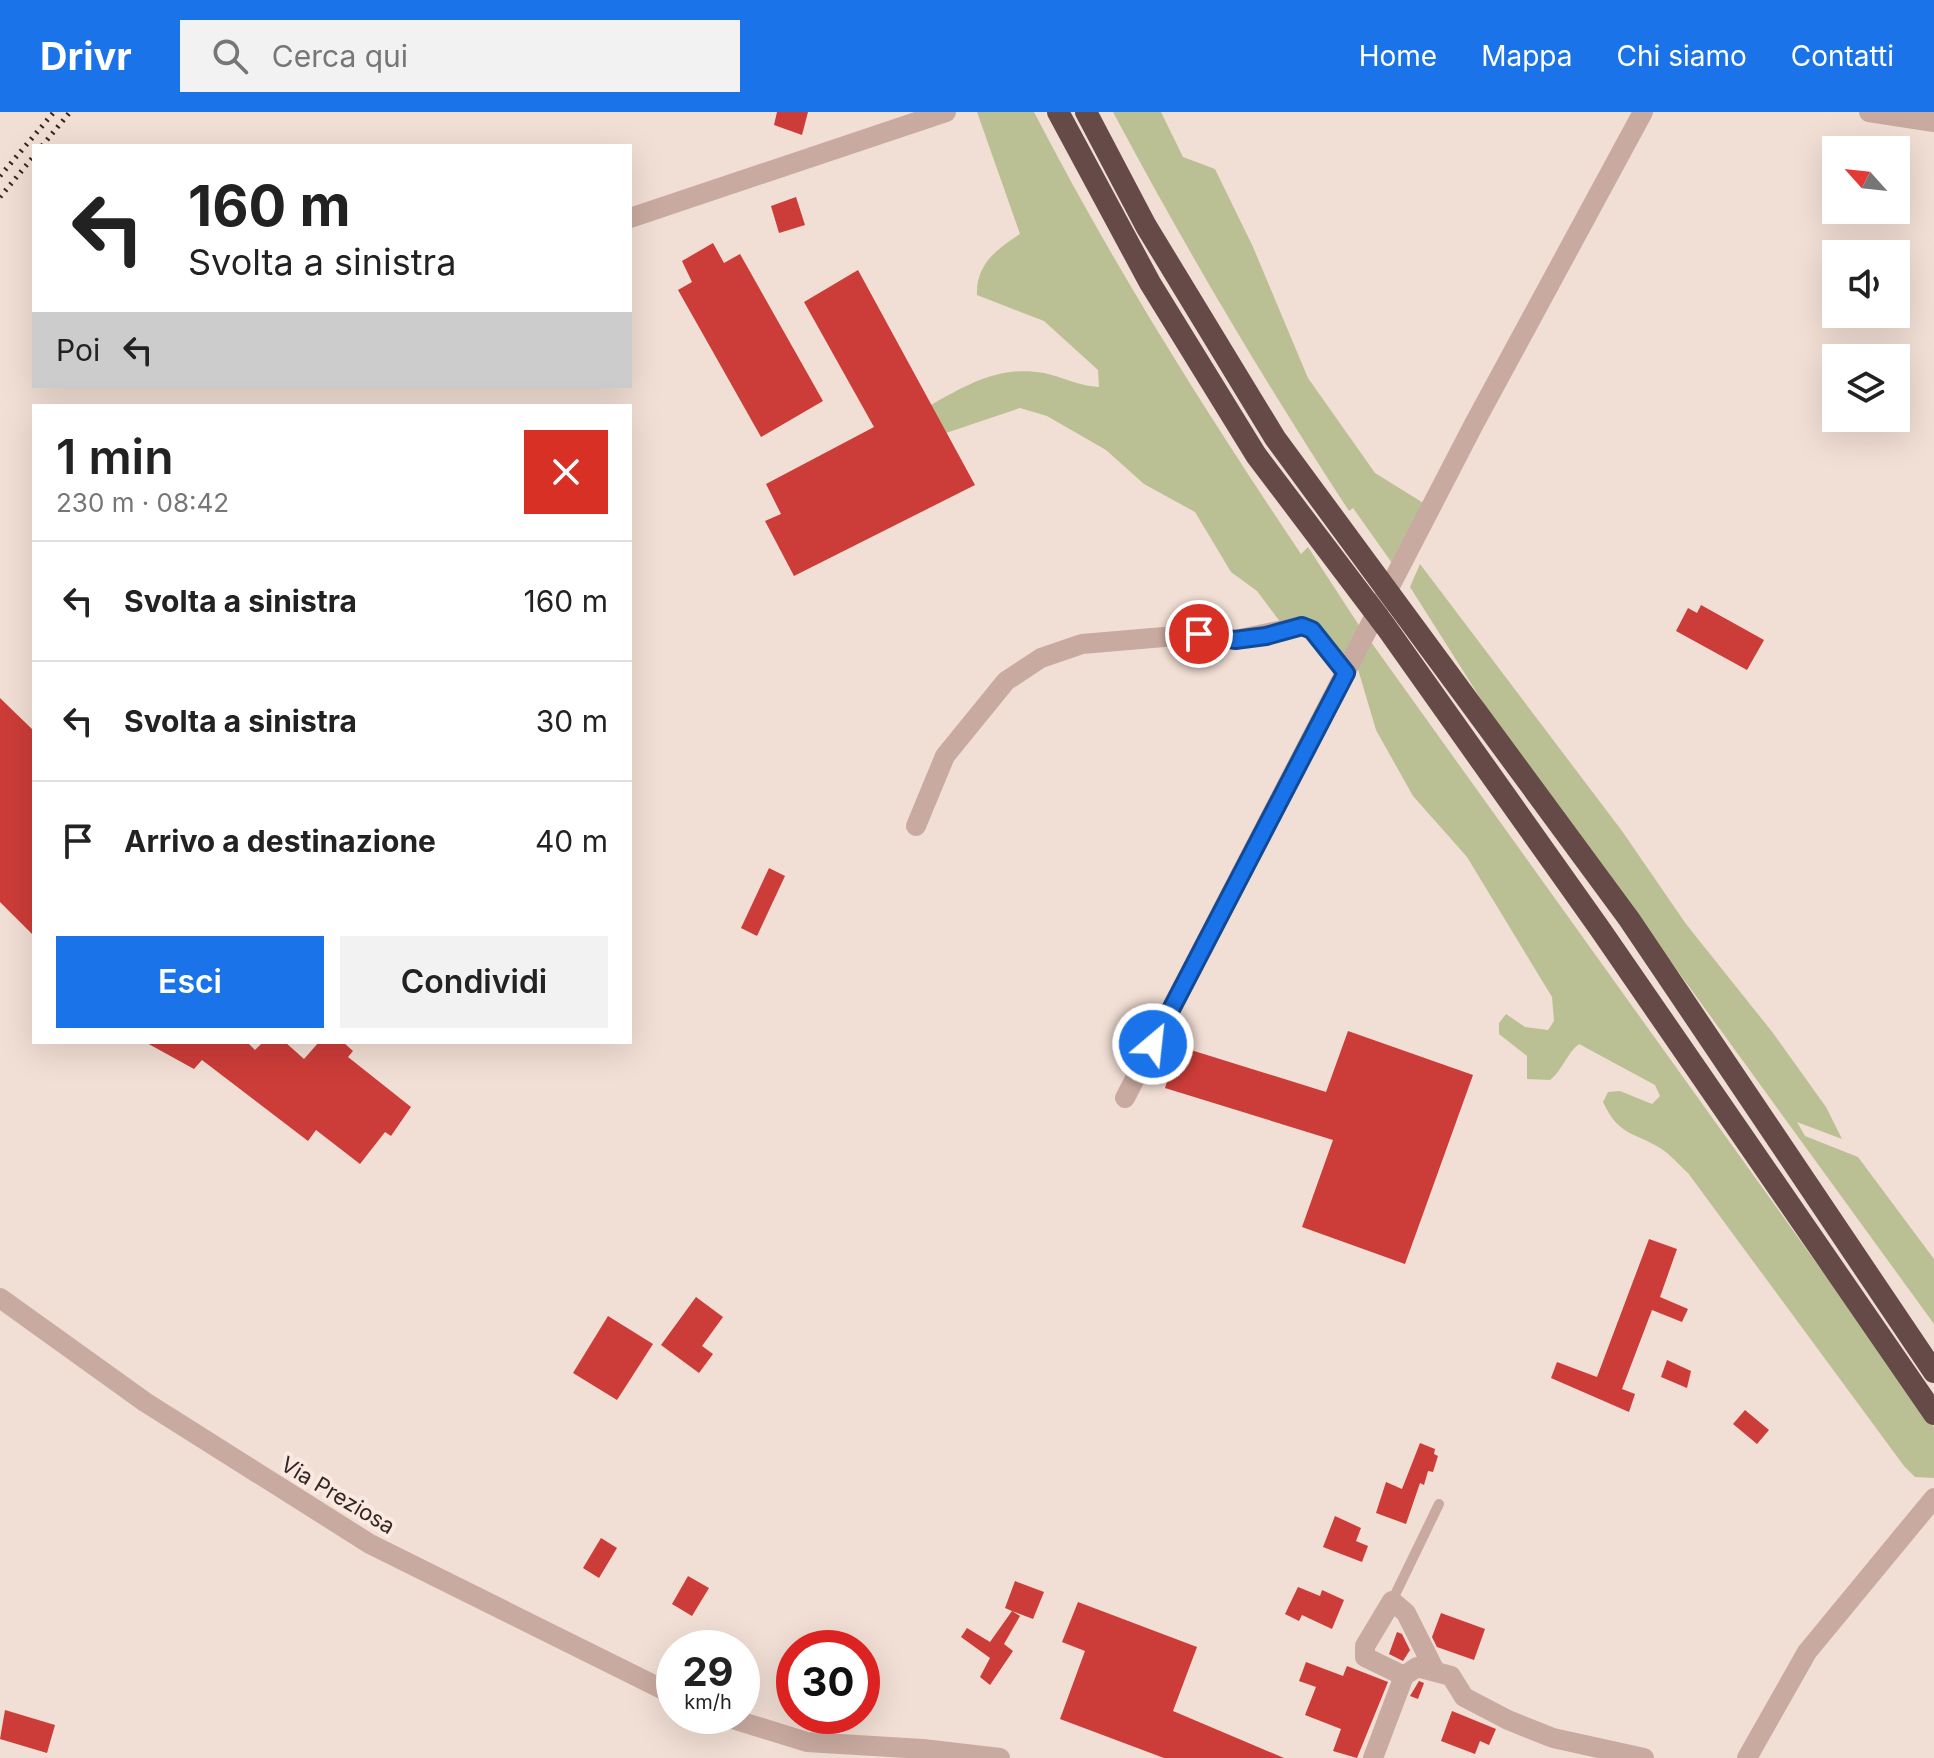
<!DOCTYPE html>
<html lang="it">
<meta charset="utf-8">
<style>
:root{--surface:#fff;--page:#f2f2f2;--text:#222;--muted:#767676;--line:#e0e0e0;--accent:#1a73e8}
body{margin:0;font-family:Inter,sans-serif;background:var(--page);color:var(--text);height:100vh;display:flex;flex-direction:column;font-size:30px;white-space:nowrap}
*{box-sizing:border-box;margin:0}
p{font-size:26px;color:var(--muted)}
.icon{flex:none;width:44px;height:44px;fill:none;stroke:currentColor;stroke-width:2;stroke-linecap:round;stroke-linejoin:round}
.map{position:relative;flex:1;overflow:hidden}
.sheet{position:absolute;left:32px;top:292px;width:600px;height:640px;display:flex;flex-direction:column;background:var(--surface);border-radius:0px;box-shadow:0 8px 32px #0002}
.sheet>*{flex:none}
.top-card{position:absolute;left:32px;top:32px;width:600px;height:244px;border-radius:0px;box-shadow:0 8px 32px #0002;background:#fff;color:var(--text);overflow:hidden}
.needle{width:52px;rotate:297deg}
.fabs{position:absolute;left:1822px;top:24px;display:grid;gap:16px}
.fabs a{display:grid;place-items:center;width:88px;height:88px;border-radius:0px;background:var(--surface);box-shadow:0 8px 32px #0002;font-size:40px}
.speed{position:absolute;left:656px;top:1518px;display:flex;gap:16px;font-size:40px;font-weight:700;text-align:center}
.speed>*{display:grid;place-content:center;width:104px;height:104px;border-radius:50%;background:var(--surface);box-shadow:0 8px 32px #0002;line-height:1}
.speed small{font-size:20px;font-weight:400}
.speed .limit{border:12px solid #d22;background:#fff;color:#111}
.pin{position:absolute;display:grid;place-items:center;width:68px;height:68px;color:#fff;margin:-34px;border:4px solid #fff;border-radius:50%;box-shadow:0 2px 8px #0007}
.me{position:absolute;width:88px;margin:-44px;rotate:28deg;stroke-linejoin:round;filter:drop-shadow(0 0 6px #0008)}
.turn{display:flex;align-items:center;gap:28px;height:168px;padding:0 24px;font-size:36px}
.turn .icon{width:104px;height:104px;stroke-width:2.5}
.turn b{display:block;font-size:56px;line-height:68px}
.then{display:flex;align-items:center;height:76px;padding:0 24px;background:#0003;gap:16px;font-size:30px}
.round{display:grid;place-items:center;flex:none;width:84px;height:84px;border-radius:0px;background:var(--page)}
.headline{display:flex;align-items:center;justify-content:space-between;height:136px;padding:0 24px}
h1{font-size:48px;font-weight:600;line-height:60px}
.button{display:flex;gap:16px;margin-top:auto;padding:16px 24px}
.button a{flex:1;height:92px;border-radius:0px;background:var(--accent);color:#fff;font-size:32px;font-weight:600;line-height:92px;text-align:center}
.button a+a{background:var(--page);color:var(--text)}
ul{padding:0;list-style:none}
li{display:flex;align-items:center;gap:24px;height:120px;padding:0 24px;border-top:2px solid var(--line)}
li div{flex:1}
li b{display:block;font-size:30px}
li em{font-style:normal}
header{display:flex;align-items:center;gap:48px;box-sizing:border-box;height:112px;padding:0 40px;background:var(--accent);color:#fff}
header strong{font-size:38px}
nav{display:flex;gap:44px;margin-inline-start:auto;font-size:28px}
.search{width:560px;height:72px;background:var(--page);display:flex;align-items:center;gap:20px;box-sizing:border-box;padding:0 28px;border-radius:0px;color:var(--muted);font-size:30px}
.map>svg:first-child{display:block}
</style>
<header>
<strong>Drivr</strong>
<div class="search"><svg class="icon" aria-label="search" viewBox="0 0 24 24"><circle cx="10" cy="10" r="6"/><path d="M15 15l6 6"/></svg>Cerca qui</div>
<nav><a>Home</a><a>Mappa</a><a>Chi siamo</a><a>Contatti</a></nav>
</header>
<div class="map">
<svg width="1934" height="1646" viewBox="0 0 1934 1646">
<rect width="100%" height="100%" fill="#f1ded4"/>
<g fill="#bbc094">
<path d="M 977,0 L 1034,0 C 1113,153 1205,299 1301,442 L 1308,435 L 1362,518 L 1344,551 L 1323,523 L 1281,511 L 1257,479 L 1231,460 L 1195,400 L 1144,372 L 1106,338 L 1047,304 L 1020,296 L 946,321 L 931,293 C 968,272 1000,253 1044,261 C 1063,265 1079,274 1099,275 L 1098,258 L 1044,209 L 977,183 C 976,152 996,138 1020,122 Z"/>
<path d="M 1113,0 L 1161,0 L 1183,45 L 1215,57 L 1253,135 L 1308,266 L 1375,361 L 1425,392 L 1392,451 L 1353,396 L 1349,399 C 1264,269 1186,137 1113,0 Z"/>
<path d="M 1420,452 L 1622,719 L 1686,812 L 1773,921 L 1826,995 L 1842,1027 L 1797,1010 L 1805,1024 L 1858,1045 L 1934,1147 L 1934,1212 L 1486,595 L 1410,475 Z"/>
<path d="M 1371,530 L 1934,1315 L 1934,1366 L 1915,1365 L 1904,1354 L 1688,1061 C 1679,1053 1670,1042 1660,1036 C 1632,1019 1619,1024 1603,990 L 1608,980 L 1620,979 L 1652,992 L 1660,984 L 1655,973 L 1579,932 C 1566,942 1563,958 1550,968 L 1527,967 L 1527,944 L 1499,922 L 1499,911 L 1506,902 L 1525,915 L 1548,918 L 1554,909 L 1552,885 L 1467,745 L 1413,684 L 1376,618 L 1357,554 Z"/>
</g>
<g fill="#cc3c38">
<path d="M 777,0 L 808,0 L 802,23 L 774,13 Z"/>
<path d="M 796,85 L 805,113 L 779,121 L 771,94 Z"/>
<path d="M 713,131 L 724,151 L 740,142 L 823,289 L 761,325 L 678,178 L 692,170 L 682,149 Z"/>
<path d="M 858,158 L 975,373 L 794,464 L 765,409 L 781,402 L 766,372 L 874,315 L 804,190 Z"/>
<path d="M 1701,493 L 1764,528 L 1747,558 L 1676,519 L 1688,496 L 1697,501 Z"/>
<path d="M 0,586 L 34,619 L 34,824 L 0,790 Z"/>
<path d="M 769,756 L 785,764 L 757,824 L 741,816 Z"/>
<path d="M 1348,919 L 1473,963 L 1405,1152 L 1302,1115 L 1333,1028 L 1165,976 L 1178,934 L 1326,980 Z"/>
<path d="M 145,930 L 247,930 L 255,938 L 263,930 L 285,930 L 304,947 L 319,930 L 343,930 L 353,939 L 348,945 L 411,995 L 391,1024 L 385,1020 L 360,1052 L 316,1018 L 308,1029 L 202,948 L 194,957 Z"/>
<path d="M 1649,1127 L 1677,1137 L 1660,1185 L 1688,1197 L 1682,1210 L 1652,1198 L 1622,1277 L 1635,1282 L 1629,1300 L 1551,1266 L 1557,1250 L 1597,1265 Z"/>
<path d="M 696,1185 L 723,1205 L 702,1234 L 713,1242 L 699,1261 L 661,1233 Z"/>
<path d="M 608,1204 L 653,1232 L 617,1288 L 573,1261 Z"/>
<path d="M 1667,1248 L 1691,1259 L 1687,1276 L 1661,1265 Z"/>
<path d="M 1745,1298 L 1769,1318 L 1757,1332 L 1733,1312 Z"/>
<path d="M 1420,1331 L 1435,1337 L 1434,1342 L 1438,1344 L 1433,1360 L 1428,1359 L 1424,1373 L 1420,1371 L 1406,1412 L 1376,1401 L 1386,1370 L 1402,1377 Z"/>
<path d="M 1335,1404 L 1361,1416 L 1356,1429 L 1368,1434 L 1362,1450 L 1323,1435 Z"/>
<path d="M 601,1426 L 617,1436 L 599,1466 L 583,1456 Z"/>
<path d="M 688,1464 L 709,1476 L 692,1504 L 672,1492 Z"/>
<path d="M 1015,1469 L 1044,1480 L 1033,1507 L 1012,1499 L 1020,1504 L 1004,1532 L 1013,1539 L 990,1573 L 980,1565 L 990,1546 L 961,1525 L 967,1516 L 990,1530 L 1012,1499 L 1005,1496 Z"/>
<path d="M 1298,1475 L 1320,1484 L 1322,1478 L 1344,1488 L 1332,1517 L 1302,1503 L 1299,1509 L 1285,1502 Z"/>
<path d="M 1078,1490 L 1197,1535 L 1173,1599 L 1284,1646 L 1164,1646 L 1060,1607 L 1085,1539 L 1062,1530 Z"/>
<path d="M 1441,1501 L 1485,1517 L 1474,1548 L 1437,1535 L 1432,1525 Z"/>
<path d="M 1397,1520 L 1402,1522 L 1410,1538 L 1403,1549 L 1389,1542 Z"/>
<path d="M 1306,1550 L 1343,1564 L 1347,1554 L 1388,1570 L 1357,1646 L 1333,1639 L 1341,1617 L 1305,1603 L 1316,1575 L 1299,1569 Z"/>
<path d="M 1419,1569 L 1424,1571 L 1418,1587 L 1410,1584 Z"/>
<path d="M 5,1598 L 55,1613 L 47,1641 L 0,1627 Z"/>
<path d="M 1452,1599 L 1496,1617 L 1489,1633 L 1480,1629 L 1475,1642 L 1441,1629 Z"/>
</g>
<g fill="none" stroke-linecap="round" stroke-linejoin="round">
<path stroke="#c9aaa0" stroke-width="10" d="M 1392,1489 L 1439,1392"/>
<g stroke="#c9aaa0" stroke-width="20">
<path d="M 630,106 L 946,0"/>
<path d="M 916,714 L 945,644 L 1006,569 L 1041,546 L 1082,532 L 1199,522 L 1235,528 L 1302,514 L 1312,518 L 1346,561"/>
<path d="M 1125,986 L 1474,312 L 1643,0"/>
<path d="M 0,1186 L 145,1290 L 370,1432 L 674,1583"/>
<path d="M 1404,1564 L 1365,1545 L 1365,1534 L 1392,1489 L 1406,1501 L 1434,1557"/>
<path d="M 723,1604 L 807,1630 L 923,1637 L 1000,1646"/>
<path d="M 1373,1646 L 1404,1564 L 1417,1555 L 1451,1564 L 1464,1585 L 1508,1608 L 1553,1626 L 1644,1646"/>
<path d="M 1747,1646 L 1807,1540 L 1934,1386"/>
</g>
<path stroke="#c9aaa0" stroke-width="20" d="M 1869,0 L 1934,10"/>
<g stroke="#654a47" stroke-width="22">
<path d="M 1058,0 L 1150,171 L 1256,343 L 1386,515 L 1600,817 L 1934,1302"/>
<path d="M 1086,0 L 1146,114 L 1275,326 L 1629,807 L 1934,1260"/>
</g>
<g stroke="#332524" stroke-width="5" stroke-dasharray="2 6" stroke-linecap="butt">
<path d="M 42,34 L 70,0"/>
<path d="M 0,64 L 54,0"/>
<path d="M 0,85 L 34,44"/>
</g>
</g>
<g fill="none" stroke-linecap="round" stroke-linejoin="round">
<g stroke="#114b97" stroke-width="20">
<path id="route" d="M 1153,932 L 1346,561 L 1312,518 L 1302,514 L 1266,524 L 1235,528 L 1199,522"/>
</g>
<use href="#route" stroke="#1a73e8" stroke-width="14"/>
</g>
<g text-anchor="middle" stroke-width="8" stroke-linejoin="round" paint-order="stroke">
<g font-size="22" fill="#332524" stroke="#f9e9e0">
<text transform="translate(338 1383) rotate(31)" y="8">Via Preziosa</text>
</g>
</g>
</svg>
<div class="fabs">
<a><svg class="needle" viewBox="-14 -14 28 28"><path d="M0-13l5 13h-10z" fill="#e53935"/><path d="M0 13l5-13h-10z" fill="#767676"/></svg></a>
<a><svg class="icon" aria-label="sound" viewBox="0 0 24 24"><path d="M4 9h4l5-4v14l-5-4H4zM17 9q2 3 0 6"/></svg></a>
<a><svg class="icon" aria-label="layers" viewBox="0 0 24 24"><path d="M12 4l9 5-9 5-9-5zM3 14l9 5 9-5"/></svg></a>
</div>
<div class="speed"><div>29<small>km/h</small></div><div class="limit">30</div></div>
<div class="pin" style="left:1199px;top:522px;background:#d93025"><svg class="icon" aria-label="arrive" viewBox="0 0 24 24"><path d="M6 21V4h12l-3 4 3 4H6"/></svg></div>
<svg class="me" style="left:1153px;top:932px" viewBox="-20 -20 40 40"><circle r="17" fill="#1a73e8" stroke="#fff" stroke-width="3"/><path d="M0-11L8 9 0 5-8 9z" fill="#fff"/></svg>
<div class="top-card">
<div class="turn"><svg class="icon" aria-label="left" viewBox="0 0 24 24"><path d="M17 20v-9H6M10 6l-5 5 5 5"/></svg><div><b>160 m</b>Svolta a sinistra</div></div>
<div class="then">Poi<svg class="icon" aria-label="left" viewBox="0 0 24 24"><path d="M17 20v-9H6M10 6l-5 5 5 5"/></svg></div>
</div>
<section class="sheet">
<div class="headline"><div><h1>1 min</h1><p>230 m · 08:42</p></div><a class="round" style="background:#d93025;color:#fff"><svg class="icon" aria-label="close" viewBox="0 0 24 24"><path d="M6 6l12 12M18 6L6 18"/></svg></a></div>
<ul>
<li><svg class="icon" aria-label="left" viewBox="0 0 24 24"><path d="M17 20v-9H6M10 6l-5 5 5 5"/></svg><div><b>Svolta a sinistra</b></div><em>160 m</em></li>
<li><svg class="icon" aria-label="left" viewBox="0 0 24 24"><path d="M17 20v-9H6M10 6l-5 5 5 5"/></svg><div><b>Svolta a sinistra</b></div><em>30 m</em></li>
<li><svg class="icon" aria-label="arrive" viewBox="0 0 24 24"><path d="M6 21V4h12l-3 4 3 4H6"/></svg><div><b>Arrivo a destinazione</b></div><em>40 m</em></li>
</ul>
<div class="button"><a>Esci</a><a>Condividi</a></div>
</section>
</div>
